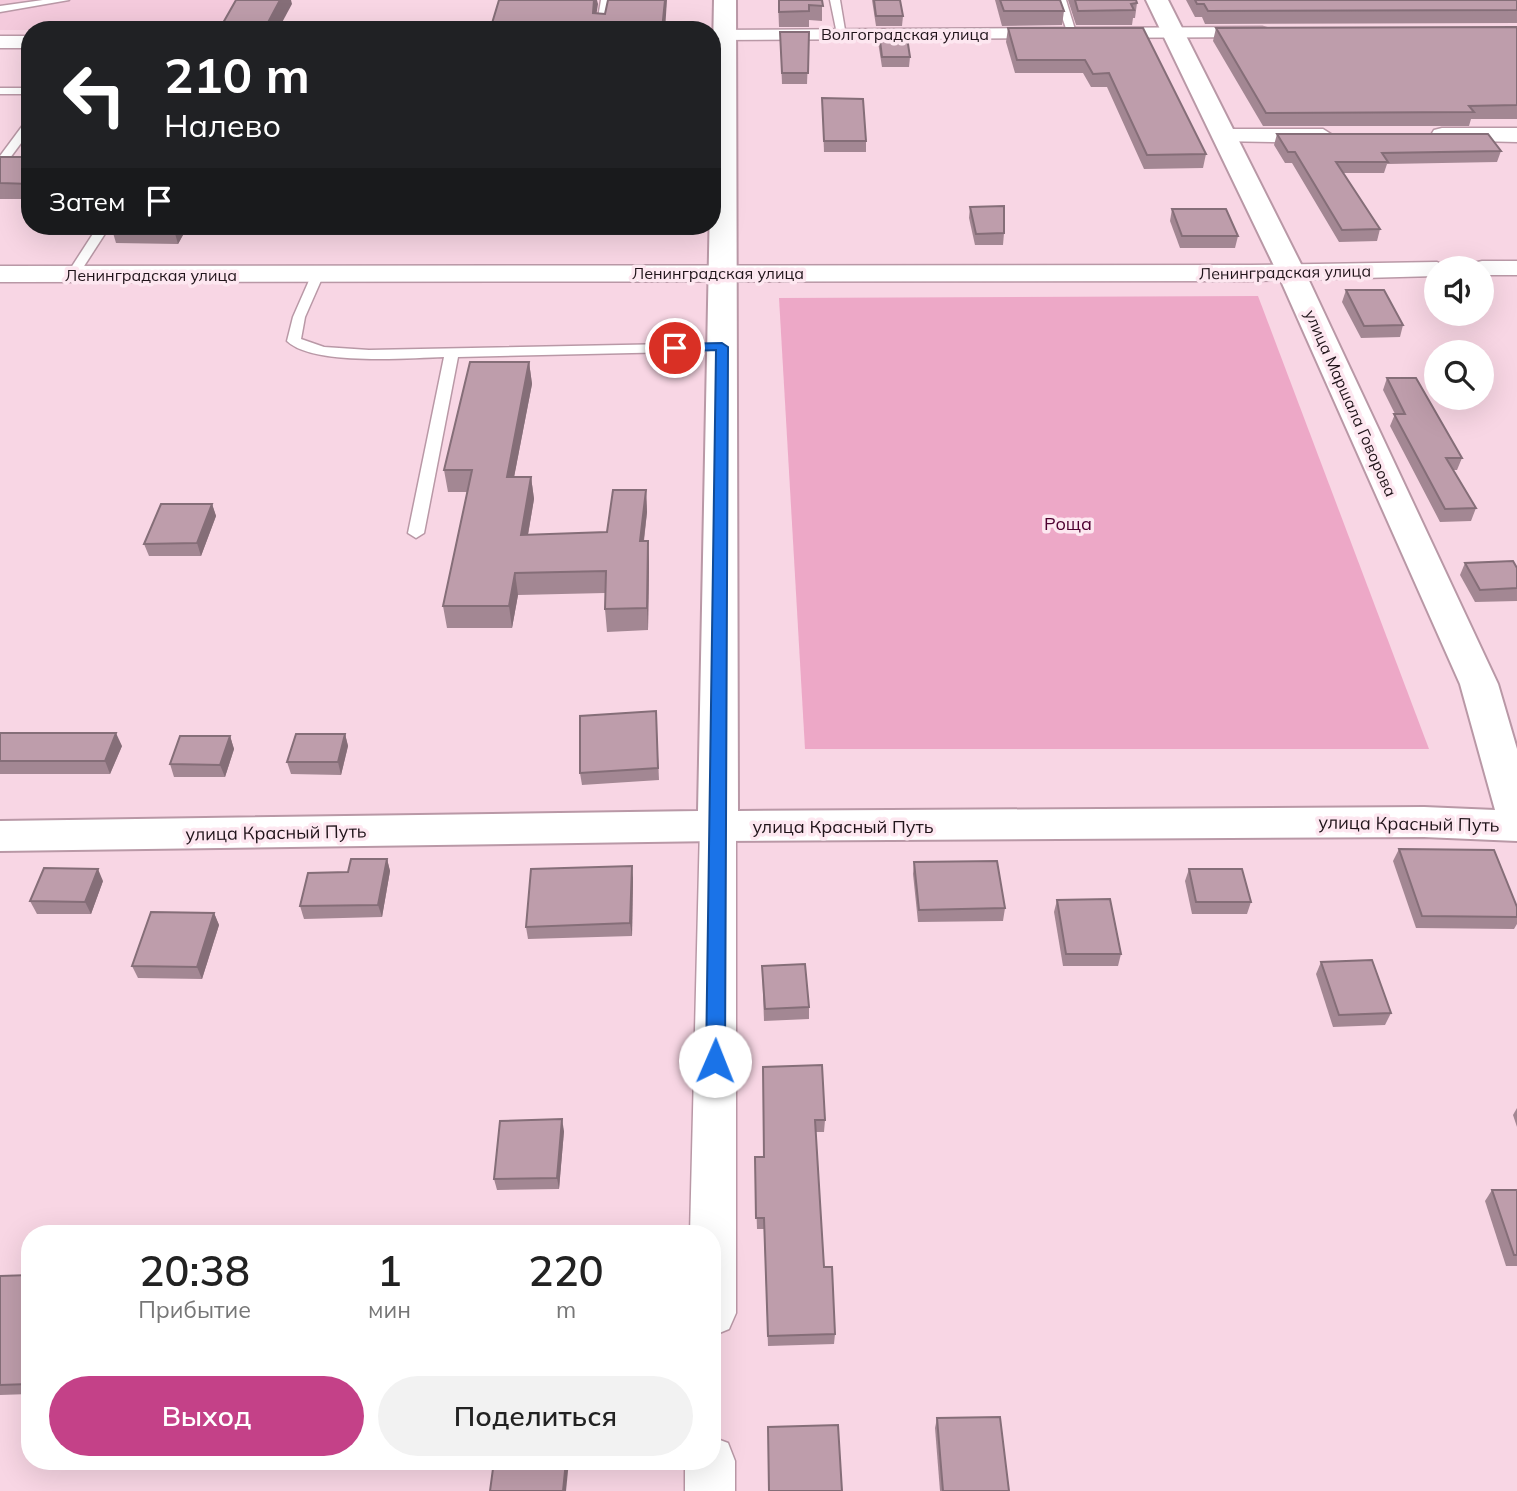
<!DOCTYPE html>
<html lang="ru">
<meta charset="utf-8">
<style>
:root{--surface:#fff;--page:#f2f2f2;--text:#222;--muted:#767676;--accent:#c44188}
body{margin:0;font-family:Mulish,sans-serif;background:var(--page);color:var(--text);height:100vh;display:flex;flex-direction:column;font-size:26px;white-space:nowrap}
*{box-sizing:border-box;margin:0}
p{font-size:23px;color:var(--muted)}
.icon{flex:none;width:38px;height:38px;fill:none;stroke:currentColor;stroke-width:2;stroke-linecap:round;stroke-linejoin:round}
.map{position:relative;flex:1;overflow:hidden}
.side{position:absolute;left:21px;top:1225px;width:700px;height:245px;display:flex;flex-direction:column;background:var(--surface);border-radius:28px;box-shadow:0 7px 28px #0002}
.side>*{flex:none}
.hud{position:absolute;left:21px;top:21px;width:700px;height:214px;border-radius:28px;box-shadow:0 7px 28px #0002;background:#202124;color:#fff;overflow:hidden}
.tools{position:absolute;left:1424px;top:256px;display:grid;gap:14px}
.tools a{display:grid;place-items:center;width:70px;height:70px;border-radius:50%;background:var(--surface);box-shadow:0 7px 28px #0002;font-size:35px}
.pin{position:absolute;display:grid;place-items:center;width:60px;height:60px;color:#fff;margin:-30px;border:4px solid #fff;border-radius:50%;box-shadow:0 2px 7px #0007}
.me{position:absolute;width:77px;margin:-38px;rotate:1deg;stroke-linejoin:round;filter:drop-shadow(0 0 5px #0008)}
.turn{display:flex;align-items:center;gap:24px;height:147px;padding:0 28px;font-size:32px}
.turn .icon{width:91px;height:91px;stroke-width:2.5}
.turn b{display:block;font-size:49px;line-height:60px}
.then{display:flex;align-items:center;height:66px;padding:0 28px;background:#0003;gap:14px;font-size:26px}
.eta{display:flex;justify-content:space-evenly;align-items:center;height:119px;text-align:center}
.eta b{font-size:42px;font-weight:600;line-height:49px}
.action{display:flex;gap:14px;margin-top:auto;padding:14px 28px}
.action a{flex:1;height:80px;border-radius:42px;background:var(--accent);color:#fff;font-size:28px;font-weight:600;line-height:80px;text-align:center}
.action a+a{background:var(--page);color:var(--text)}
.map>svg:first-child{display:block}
</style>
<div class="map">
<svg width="1517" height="1491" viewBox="0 0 1517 1491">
<rect width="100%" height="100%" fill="#f8d6e4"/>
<path fill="#f4cadc" d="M 0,0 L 247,0 L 225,30 L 0,30 Z"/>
<path fill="#eda8c7" d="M 1258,296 L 1429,749 L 805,749 L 779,298 Z"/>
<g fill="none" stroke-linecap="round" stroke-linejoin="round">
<g stroke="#b998a6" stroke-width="3">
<g id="service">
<path d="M 43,0 L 69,0 L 0,12 L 0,6 Z"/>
<path d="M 601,0 L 611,0 L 606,30 L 596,30 Z"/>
<path d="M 830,0 L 840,0 L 846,36 L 837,34 Z"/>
<path d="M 1056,0 L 1066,0 L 1077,36 L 1068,34 Z"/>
<rect x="0" y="88" width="30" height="6"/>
<path d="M 30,120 L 30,131 L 7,162 L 0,163 L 0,156 L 26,121 Z"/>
<path d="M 98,226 L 110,226 L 77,277 L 69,277 L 67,274 Z"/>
<path d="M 317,272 L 323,276 L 305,317 L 301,339 L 324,347 L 369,350 L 722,343 L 729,347 L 722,351 L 458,357 L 424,533 L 416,538 L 408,533 L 444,357 C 408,358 313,366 287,341 L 293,317 L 311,276 Z"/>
</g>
</g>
<g stroke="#b998a6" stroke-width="3">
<g id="minor">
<path d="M 1262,27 L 1269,29 L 1272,33 L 1269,37 L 712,40 L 712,30 L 705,30 Z"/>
<rect x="0" y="36" width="30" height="12"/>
<path d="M 1442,128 L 1517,128 L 1517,142 L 1434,140 L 1431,135 L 1434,130 Z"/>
<path d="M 1225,129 L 1323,129 L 1334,136 L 1323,143 L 1217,141 L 1214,136 Z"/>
<path d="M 1482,261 L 1517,261 L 1517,275 L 1482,275 L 1482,268 L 1470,268 L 1473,263 Z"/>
<path d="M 1437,262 L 1449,268 L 1437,268 L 1437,276 L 1251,281 L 0,282 L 0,266 L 1251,265 Z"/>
<path d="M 718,812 L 731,816 L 736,826 L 736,1313 L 729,1329 L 712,1336 L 712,1234 L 690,1234 L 700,826 L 705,816 Z"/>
<path d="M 712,1437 L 728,1443 L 735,1461 L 735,1491 L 685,1491 L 685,1461 L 712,1461 Z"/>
</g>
</g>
<g stroke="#b998a6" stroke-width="4">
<path id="tertiary" d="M 714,0 L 736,0 L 738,811 L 1424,807 L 1495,810 L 1460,684 L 1277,272 L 1146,0 L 1168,0 L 1305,272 L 1498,684 L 1517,749 L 1517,841 L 1424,837 L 718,841 L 0,851 L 0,821 L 698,811 Z"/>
</g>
<use href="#service" fill="#fff" fill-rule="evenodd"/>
<use href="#minor" fill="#fff" fill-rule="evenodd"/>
<use href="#tertiary" fill="#fff" fill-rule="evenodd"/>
</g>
<g fill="#a38793">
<path d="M 778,0 L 822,0 L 822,21 L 809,20 L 809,27 L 779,27 Z"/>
<path d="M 872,0 L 900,0 L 903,16 L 902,26 L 876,26 Z"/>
<path d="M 995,0 L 1060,0 L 1064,11 L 1062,25 L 1002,26 Z"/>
<path d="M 1068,0 L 1136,0 L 1137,3 L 1135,18 L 1133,18 L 1132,25 L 1076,25 Z"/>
<path d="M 1186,0 L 1517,0 L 1517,23 L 1205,24 L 1202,17 L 1195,17 Z"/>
<path d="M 1517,27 L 1517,119 L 1471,119 L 1469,126 L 1263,126 L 1213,41 L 1216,28 Z"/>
<path d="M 1008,28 L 1143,28 L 1206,154 L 1203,168 L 1144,169 L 1107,87 L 1091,87 L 1083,73 L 1015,73 L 1006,42 Z"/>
<path d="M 780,32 L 809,32 L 807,84 L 782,84 Z"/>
<path d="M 879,32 L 910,57 L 909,67 L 882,67 L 878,42 Z"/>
<path d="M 822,98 L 866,141 L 866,152 L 824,152 Z"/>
<path d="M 1277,134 L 1501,151 L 1497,162 L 1387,164 L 1384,173 L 1343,173 L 1380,229 L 1377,241 L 1339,242 L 1292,163 L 1285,163 L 1274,145 Z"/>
<rect x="0" y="157" width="30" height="42"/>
<path d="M 970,207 L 1004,233 L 1003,245 L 975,245 L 969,218 Z"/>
<path d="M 1172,209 L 1238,236 L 1235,248 L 1180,248 L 1170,221 Z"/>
<path d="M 111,226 L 188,226 L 178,244 L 116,243 Z"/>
<path d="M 1346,290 L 1403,325 L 1400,337 L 1361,338 L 1342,302 Z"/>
<path d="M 529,362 L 532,384 L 514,477 L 531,477 L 534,499 L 528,535 L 607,532 L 646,490 L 647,512 L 644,541 L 648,541 L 649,563 L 648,630 L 607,632 L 605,609 L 605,593 L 518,595 L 512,628 L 447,628 L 443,606 L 467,492 L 448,492 L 444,470 Z"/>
<path d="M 1387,378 L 1462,458 L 1457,470 L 1453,470 L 1476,508 L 1471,521 L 1440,522 L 1390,426 L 1395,414 L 1383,390 Z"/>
<path d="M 212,504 L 216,516 L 201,556 L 149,556 L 144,544 Z"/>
<path d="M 1465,563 L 1517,568 L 1517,601 L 1475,602 L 1460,575 Z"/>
<path d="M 656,711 L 659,780 L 582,785 L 580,773 Z"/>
<path d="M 0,733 L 122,746 L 110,774 L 0,774 Z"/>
<path d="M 345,734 L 348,746 L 341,775 L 291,774 L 287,762 Z"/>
<path d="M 230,736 L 234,749 L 225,777 L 174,777 L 170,764 Z"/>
<path d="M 1399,849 L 1517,907 L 1517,924 L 1514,929 L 1416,928 L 1393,861 Z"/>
<path d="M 387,859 L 390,871 L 382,917 L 304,919 L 300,906 L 348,872 Z"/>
<path d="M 914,862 L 1005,908 L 1003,921 L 918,922 L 913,874 Z"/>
<path d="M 1189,869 L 1251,902 L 1247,914 L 1192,914 L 1185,881 Z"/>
<path d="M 633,878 L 632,936 L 528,939 L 526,927 Z"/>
<path d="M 103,881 L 91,914 L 37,914 L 30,901 Z"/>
<path d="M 1057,900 L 1121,954 L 1118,966 L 1063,966 L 1054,912 Z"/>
<path d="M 214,913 L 219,925 L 202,979 L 138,978 L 132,966 Z"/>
<path d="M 1321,962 L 1391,1013 L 1385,1025 L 1333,1027 L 1316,974 Z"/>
<path d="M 762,966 L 809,1007 L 809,1019 L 764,1021 Z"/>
<path d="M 763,1067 L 825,1120 L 824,1132 L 816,1132 L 824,1267 L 835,1334 L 834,1344 L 768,1346 L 764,1229 L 757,1229 L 755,1168 L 764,1157 Z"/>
<path d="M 1517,1108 L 1517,1127 L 1513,1115 Z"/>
<path d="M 564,1131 L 559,1189 L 497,1190 L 494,1179 Z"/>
<path d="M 1492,1190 L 1517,1190 L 1517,1266 L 1506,1266 L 1485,1201 Z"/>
<path d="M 30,1275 L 30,1394 L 0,1395 L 0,1276 Z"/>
<path d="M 937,1418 L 1009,1491 L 940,1491 L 935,1428 Z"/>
</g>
<g fill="#856e78">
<path d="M 280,0 L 291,0 L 292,4 L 278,30 L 264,30 Z"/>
<path d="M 594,0 L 597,0 L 598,4 L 594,30 L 593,13 Z"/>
<path d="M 665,0 L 667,0 L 665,30 L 662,30 Z"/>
<path d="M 173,226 L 188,226 L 178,244 Z"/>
<path d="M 529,362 L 532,384 L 510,498 L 507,477 Z"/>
<path d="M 531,477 L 534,499 L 524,557 L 521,535 Z"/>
<path d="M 646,490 L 647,512 L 641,563 L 640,541 Z"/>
<path d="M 212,504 L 216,516 L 201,556 L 197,543 Z"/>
<path d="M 648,541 L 649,563 L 648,630 L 647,608 Z"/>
<path d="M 515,573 L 518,595 L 512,628 L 509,606 Z"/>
<path d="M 116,733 L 122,746 L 110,774 L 105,761 Z"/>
<path d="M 345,734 L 348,746 L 341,775 L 338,762 Z"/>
<path d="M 230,736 L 234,749 L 225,777 L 220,765 Z"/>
<path d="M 387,859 L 390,871 L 382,917 L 378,905 Z"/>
<path d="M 632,866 L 633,878 L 632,936 L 630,923 Z"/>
<path d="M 98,869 L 103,881 L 91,914 L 85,902 Z"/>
<path d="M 214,913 L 219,925 L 202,979 L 197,967 Z"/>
<path d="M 562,1119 L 564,1131 L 559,1189 L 557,1178 Z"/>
<path d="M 566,1461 L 569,1461 L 566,1491 L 563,1491 Z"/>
</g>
<g fill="#be9dab" stroke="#856e78" stroke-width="2">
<path d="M 236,0 L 280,0 L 264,30 L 219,30 Z"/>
<path d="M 499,0 L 594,0 L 593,13 L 605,14 L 608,0 L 665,0 L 662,30 L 490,30 Z"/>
<path d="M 779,0 L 822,0 L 823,6 L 809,5 L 809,11 L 779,12 Z"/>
<path d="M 874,0 L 900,0 L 903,16 L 876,16 Z"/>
<path d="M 1000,0 L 1060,0 L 1064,11 L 1004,11 Z"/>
<path d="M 1075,0 L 1136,0 L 1137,3 L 1131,4 L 1134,10 L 1078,11 Z"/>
<path d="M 1195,0 L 1517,0 L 1517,10 L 1208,11 L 1204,4 L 1197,4 Z"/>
<path d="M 1517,27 L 1517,105 L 1469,106 L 1474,112 L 1266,113 L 1216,28 Z"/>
<path d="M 1008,28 L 1143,28 L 1206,154 L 1147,155 L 1109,73 L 1093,74 L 1085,60 L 1017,60 Z"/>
<path d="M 906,31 L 910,57 L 882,57 L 879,32 Z"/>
<path d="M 780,32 L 809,32 L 808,73 L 782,73 Z"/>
<path d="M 822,98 L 863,99 L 866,141 L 824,141 Z"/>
<path d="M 1277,134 L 1488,134 L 1501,151 L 1382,153 L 1388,162 L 1336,162 L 1380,229 L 1342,230 L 1295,152 L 1288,152 Z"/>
<path d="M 0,157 L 30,157 L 30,184 L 0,183 Z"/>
<path d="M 1004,206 L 1004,233 L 976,234 L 970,207 Z"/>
<path d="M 1172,209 L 1226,209 L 1238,236 L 1182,236 Z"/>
<path d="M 1346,290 L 1384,290 L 1403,325 L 1364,326 Z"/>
<path d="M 470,362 L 529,362 L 507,477 L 531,477 L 521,535 L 607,532 L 613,490 L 646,490 L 640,541 L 648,541 L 647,608 L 605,609 L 606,571 L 515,573 L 509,606 L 443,606 L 472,470 L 444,470 Z"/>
<path d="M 1387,378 L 1416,378 L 1462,458 L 1446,458 L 1476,508 L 1445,509 L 1394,414 L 1405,414 Z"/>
<path d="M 161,504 L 212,504 L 197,543 L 144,544 Z"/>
<path d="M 1513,561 L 1517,568 L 1517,588 L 1480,590 L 1465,563 Z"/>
<path d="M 656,711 L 658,768 L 580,773 L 580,716 Z"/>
<path d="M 0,733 L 116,733 L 105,761 L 0,761 Z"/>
<path d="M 296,734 L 345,734 L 338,762 L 287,762 Z"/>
<path d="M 180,736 L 230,736 L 220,765 L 170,764 Z"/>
<path d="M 1399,849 L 1494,850 L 1517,907 L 1517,917 L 1422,916 Z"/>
<path d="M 351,859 L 387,859 L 378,905 L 300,906 L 308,873 L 348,872 Z"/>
<path d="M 997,861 L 1005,908 L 919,910 L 914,862 Z"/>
<path d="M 632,866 L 630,923 L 526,927 L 531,869 Z"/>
<path d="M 44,868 L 98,869 L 85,902 L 30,901 Z"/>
<path d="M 1189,869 L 1242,869 L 1251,902 L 1196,902 Z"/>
<path d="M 1110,899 L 1121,954 L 1066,954 L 1057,900 Z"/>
<path d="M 151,912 L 214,913 L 197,967 L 132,966 Z"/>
<path d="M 1372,960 L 1391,1013 L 1339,1015 L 1321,962 Z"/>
<path d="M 805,964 L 809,1007 L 765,1009 L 762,966 Z"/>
<path d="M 822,1065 L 825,1120 L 815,1120 L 824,1267 L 832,1267 L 835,1334 L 768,1336 L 764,1218 L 756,1218 L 755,1157 L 764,1157 L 763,1067 Z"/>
<path d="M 562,1119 L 557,1178 L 494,1179 L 500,1121 Z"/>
<path d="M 1492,1190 L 1517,1190 L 1517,1255 L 1514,1255 Z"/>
<path d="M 30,1275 L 30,1380 L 29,1384 L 0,1385 L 0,1276 Z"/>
<path d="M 1000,1417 L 1009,1491 L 943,1491 L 937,1418 Z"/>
<path d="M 838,1425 L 842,1491 L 769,1491 L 768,1427 Z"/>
<path d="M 494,1461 L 566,1461 L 563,1491 L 490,1491 Z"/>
</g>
<path fill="#1a73e8" stroke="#114b97" stroke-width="2" d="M 722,343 L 728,347 L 725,1061 L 722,1067 L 709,1067 L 706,1061 L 716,350 L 675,352 L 669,348 L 675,344 Z"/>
<g text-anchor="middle" stroke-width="7" stroke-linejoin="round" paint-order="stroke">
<g font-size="16" fill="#20141a" stroke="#fde7f0">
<text x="905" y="40">Волгоградская улица</text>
<text transform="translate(1285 272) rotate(-1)" y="6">Ленинградская улица</text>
<text x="718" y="279">Ленинградская улица</text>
<text x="151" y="281">Ленинградская улица</text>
<text transform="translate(1351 403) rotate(66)" y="6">улица Маршала Говорова</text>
</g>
<g font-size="18" fill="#4e0130" stroke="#fde7f0">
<text x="1068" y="530">Роща</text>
</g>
<g font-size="18" fill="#20141a" stroke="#fde7f0">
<text transform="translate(1409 824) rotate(1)" y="6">улица Красный Путь</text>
<text x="843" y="833">улица Красный Путь</text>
<text transform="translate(276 833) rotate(-1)" y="6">улица Красный Путь</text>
</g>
</g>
</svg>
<div class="tools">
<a><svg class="icon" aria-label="sound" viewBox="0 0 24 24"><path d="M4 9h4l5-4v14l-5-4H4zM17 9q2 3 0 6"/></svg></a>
<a><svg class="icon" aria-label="search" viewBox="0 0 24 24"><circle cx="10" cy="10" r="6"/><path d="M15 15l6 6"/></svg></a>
</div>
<div class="pin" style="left:675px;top:348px;background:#d93025"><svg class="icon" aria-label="arrive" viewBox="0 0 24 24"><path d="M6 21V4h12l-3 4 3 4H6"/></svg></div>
<svg class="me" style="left:715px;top:1061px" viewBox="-20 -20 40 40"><circle r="19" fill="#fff"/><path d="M0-13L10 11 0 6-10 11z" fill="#1a73e8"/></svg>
<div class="hud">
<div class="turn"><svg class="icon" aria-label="left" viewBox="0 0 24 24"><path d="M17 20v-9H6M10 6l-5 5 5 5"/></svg><div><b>210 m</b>Налево</div></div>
<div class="then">Затем<svg class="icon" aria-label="arrive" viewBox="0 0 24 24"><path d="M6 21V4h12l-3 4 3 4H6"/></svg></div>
</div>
<section class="side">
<div class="eta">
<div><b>20:38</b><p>Прибытие</p></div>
<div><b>1</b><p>мин</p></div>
<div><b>220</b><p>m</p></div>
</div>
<div class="action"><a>Выход</a><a>Поделиться</a></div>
</section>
</div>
